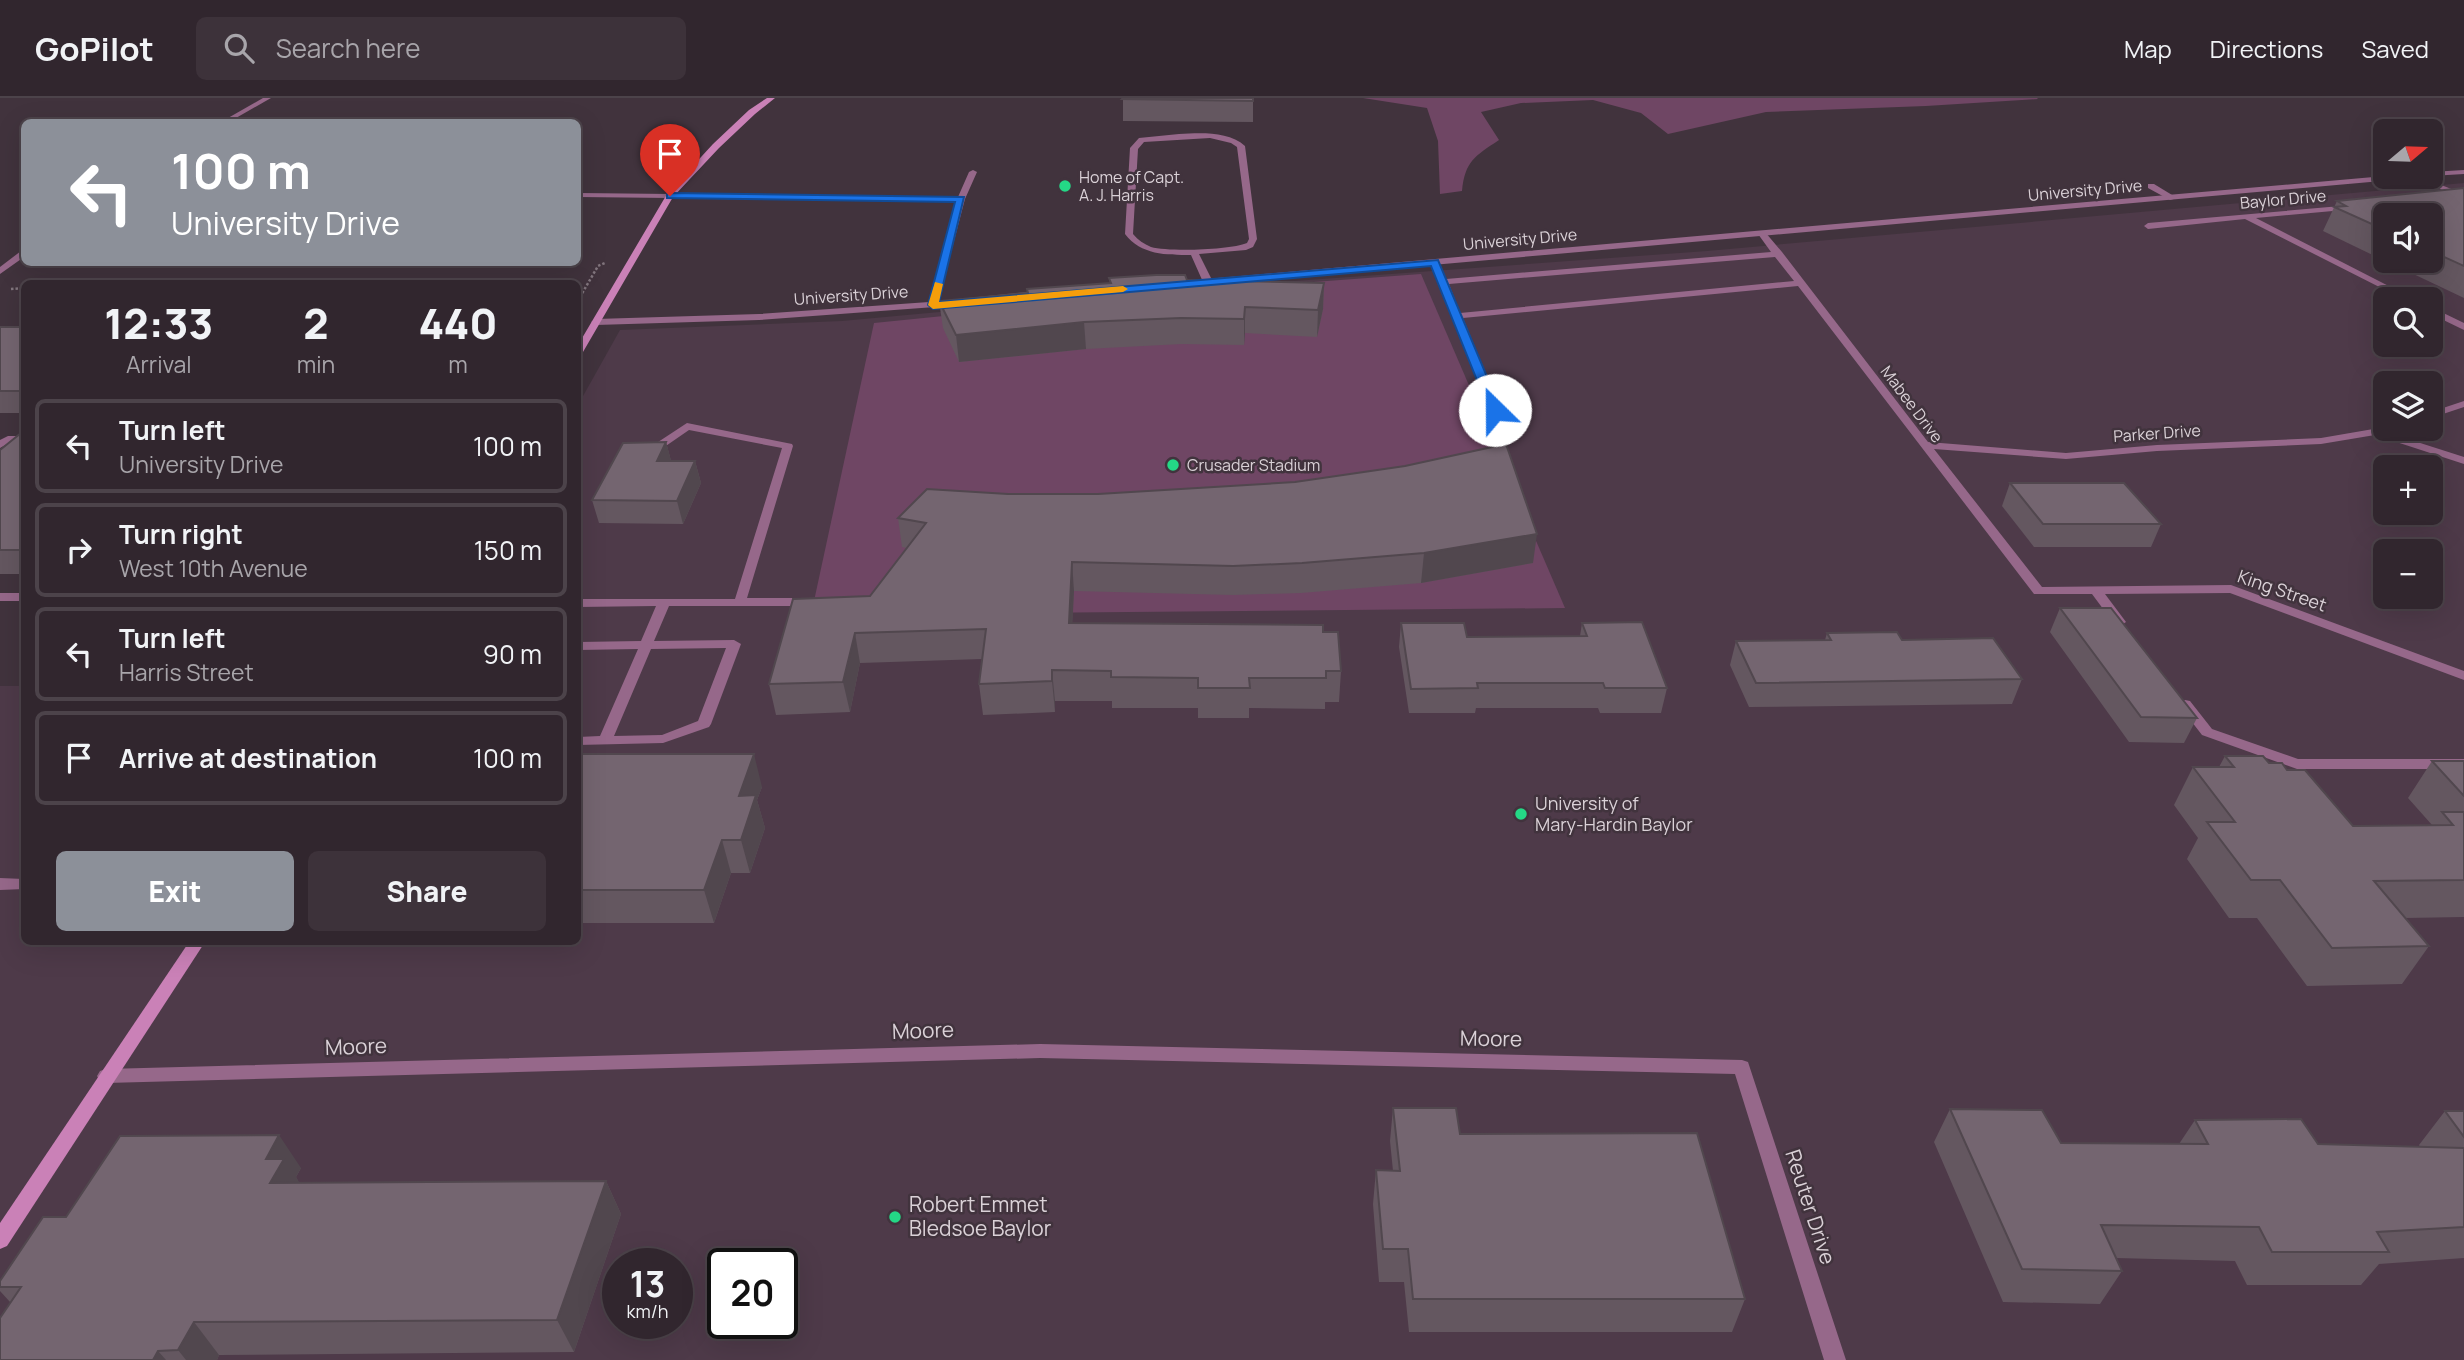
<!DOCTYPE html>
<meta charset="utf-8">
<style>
:root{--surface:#31262e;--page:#3d323a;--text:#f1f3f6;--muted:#a8a5aa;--line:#4c434a;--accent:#8c9099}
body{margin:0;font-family:Manrope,sans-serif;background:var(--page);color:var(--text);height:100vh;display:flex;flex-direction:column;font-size:26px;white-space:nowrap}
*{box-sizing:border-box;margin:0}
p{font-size:23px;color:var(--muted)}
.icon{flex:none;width:38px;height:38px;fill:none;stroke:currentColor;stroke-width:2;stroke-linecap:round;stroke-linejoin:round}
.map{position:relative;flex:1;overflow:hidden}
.sheet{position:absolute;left:21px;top:182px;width:560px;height:665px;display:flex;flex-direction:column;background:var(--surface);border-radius:10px;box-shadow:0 7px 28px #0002,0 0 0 2px var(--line)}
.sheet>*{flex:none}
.top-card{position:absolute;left:21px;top:21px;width:560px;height:147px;border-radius:10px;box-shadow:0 7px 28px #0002,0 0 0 2px var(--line);background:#8c9099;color:#fff;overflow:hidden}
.needle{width:46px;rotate:71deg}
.fabs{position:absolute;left:2373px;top:21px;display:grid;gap:14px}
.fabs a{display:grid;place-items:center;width:70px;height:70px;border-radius:10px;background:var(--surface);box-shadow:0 7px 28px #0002,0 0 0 2px var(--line);font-size:35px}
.speed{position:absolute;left:602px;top:1150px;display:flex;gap:14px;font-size:35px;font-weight:700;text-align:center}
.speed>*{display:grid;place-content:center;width:91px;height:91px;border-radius:50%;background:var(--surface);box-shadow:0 7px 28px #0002,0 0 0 2px var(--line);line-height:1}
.speed small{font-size:18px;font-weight:400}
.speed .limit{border:4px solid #111;border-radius:10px;background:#fff;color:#111}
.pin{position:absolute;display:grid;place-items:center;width:60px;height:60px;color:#fff;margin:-72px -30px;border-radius:50% 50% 50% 0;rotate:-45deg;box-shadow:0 0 7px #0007}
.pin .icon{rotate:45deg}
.me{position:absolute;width:77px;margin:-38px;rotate:337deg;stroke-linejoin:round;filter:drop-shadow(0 0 5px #0008)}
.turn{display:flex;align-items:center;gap:24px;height:147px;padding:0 35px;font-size:32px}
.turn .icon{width:91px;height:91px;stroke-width:2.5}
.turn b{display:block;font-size:49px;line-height:60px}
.eta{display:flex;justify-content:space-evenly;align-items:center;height:119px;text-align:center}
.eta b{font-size:42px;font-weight:800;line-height:49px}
.cta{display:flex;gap:14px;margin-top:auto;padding:14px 35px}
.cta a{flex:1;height:80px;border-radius:10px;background:var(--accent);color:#fff;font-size:28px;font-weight:800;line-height:80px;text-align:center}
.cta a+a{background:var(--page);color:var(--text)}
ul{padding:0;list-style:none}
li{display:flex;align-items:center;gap:21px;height:94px;margin:0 14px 10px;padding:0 21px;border:4px solid var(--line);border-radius:10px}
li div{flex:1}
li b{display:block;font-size:26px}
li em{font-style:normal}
header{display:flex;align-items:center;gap:42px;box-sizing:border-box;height:98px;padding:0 35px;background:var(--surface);border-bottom:2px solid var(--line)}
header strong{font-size:33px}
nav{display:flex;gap:38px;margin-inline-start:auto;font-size:24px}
.search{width:490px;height:63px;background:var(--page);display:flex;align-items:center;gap:18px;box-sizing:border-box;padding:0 24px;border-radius:10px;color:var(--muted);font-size:26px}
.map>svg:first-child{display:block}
</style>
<header>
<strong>GoPilot</strong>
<div class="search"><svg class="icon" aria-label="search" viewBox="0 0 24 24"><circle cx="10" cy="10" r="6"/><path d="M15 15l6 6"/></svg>Search here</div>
<nav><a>Map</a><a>Directions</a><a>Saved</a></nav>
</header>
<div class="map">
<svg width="2464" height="1262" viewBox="0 0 2464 1262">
<rect width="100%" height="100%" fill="#41333d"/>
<path fill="#4e3a49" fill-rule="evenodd" d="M 2464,85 L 2464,1262 L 0,1262 L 0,588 L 24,588 L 24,844 L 578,844 L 578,307 L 620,232 L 842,223 L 1198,190 L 1707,153 ZM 2385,117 L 2431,117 L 2431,163 L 2385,163 ZM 2385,201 L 2431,201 L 2431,247 L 2385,247 ZM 2385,285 L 2431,285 L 2431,331 L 2385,331 ZM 2385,369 L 2431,369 L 2431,415 L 2385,415 ZM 2385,453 L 2431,453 L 2431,499 L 2385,499 ZM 618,1166 L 677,1166 L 677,1225 L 618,1225 ZM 723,1166 L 782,1166 L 782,1225 L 723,1225 Z"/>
<g fill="#6f4664">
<path d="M 1363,0 L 2037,0 L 2038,1 L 1926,8 L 1766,14 L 1668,36 L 1641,15 L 1593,2 L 1521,5 L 1481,14 L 1499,42 C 1475,58 1465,63 1462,93 L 1440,96 L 1438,43 L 1427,10 Z"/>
<path d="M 1421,176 L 1565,510 L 811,517 L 874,225 L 1194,193 Z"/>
</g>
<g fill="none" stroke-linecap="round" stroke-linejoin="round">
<g stroke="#81757d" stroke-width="2.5" stroke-dasharray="2.5 2" stroke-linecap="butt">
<path d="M 11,191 L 24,190"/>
<path d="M 580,199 L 598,168 L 605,165"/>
</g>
<path stroke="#81757d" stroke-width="3.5" stroke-dasharray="4.5 2.5" stroke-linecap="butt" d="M 578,202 L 581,198"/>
<g fill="#96688a" fill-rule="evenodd">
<path d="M 263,0 L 271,0 L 229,24 L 221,24 Z"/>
<path d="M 1179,36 C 1201,35 1228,33 1245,48 L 1257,141 L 1253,149 L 1246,152 L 1199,156 L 1213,184 L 1208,187 L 1203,184 L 1191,157 C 1166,157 1141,157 1125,136 L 1130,50 L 1139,40 ZM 1210,40 L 1231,45 L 1237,49 L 1249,141 L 1247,145 C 1230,152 1169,154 1151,149 C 1144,146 1138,142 1133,136 L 1138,51 L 1144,44 Z"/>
<path d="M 2411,79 L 2421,79 L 2464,96 L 2464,101 Z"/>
<path d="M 2148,86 L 2154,86 L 2177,100 L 2170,102 L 2148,90 Z"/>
<path d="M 2352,107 L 2356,109 L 2355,111 L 2256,120 L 2414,201 L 2403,201 L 2245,121 L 2148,131 L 2144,128 L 2148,125 Z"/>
<path d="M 1759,134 L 1765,134 L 1782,154 L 1928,344 L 2066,355 L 2157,347 L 2321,340 L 2385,329 L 2385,331 L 2396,331 L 2389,335 L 2464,359 L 2464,366 L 2375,337 L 2321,346 L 2157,353 L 2066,361 L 1934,351 L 2042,489 L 2231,487 L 2464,573 L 2464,582 L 2230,495 L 2105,496 L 2126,524 L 2120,528 L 2115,527 L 2092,496 L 2034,496 L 1798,188 L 1463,220 L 1500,311 L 1499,313 L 1491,313 L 1431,164 L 1438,162 L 1446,181 L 1771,154 L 1758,136 ZM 1775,159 L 1794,183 L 1460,215 L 1449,186 Z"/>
<path d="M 2431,209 L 2464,225 L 2464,232 L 2431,216 Z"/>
<path d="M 2464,303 L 2464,309 L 2431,320 L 2431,314 Z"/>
<path d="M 687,325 L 792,346 L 793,348 L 747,500 L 811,500 L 817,504 L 811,508 L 669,508 L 654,543 L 734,542 L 741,546 L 711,626 L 709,629 L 663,645 L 578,647 L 578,639 L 600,638 L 638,551 L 578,552 L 578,544 L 641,543 L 656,508 L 578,509 L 578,501 L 735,501 L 782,350 L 689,332 L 660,352 L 652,352 L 652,348 ZM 726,550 L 698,623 L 662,637 L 614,638 L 651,551 Z"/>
<path d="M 24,338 L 24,344 L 11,344 L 0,350 L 0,342 L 8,338 Z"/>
<rect x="0" y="495" width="24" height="8"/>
<path d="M 2185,602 L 2190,603 L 2212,631 L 2298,661 L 2464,661 L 2464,671 L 2297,671 L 2202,637 L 2178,606 Z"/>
</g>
<g fill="#96688a" fill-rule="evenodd">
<path d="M 973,72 L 977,74 L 965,101 L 938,204 L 959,202 L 964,205 L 962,207 L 759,222 L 596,227 L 591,224 L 596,221 L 759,216 L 929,204 L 956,103 L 578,99 L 578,95 L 958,99 L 969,74 Z"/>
<path d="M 2464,72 L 2464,76 L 2431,78 L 2431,74 Z"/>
<path d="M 2385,78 L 2408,79 L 2404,81 L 1206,187 L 1201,184 L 1206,181 Z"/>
<path d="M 21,153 L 24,153 L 24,159 L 0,176 L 0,169 Z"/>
<path d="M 0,780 L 24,781 L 24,791 L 0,792 Z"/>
<path d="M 1040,946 L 1742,962 L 1748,964 L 1846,1262 L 1824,1262 L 1735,976 L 1040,960 L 106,985 L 100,983 L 97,978 L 100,973 L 106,971 Z"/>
</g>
<g fill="#ca81b7" fill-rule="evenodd">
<path d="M 767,0 L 775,0 L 755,16 L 719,50 L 673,99 L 583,254 L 578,257 L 578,247 L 667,96 L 713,46 L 749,12 Z"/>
<path d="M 189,844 L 205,844 L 7,1148 L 0,1151 L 0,1125 Z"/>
</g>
</g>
<g fill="#645760">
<path d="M 1123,0 L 1253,3 L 1253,24 L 1123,23 Z"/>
<path d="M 2464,90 L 2464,200 L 2386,163 L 2431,163 L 2431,117 L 2385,117 L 2385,163 L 2323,133 L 2337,103 Z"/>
<path d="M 1109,180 L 1324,185 L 1323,211 L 1317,239 L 1245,235 L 1244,247 L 1182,246 L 1086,251 L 959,264 L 943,230 L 939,203 L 1110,185 Z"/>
<rect x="0" y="229" width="24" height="86"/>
<path d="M 24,335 L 24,476 L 0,476 L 0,352 Z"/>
<path d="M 666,344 L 671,363 L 695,363 L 701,385 L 683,426 L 599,425 L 592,402 Z"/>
<path d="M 2010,385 L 2161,426 L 2151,449 L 2034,449 L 2002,408 Z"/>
<path d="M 927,391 L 1533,465 L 1421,485 L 1301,495 L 1233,497 L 1074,493 L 1072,525 L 1323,534 L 1341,573 L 1339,604 L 1325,604 L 1325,611 L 1249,610 L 1249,620 L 1198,620 L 1198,610 L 1112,610 L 1112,603 L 1055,603 L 1055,614 L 983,617 L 979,586 L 982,561 L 860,565 L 850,614 L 776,617 L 769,586 L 870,498 L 907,450 L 902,449 L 898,420 Z"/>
<path d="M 2060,510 L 2197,620 L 2184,645 L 2129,644 L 2050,534 Z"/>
<path d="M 1401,525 L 1467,539 L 1580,538 L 1582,525 L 1667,590 L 1661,615 L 1600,615 L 1598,610 L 1476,610 L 1475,615 L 1409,615 L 1399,549 Z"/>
<path d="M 1827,535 L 1902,542 L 2022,581 L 2012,606 L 1749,609 L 1730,567 L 1736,543 L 1825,542 Z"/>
<path d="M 578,656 L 762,689 L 757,702 L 765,730 L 750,775 L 731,775 L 714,825 L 578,825 Z"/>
<path d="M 2225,658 L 2269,665 L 2287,672 L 2353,728 L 2432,727 L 2408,700 L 2432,663 L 2464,663 L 2464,819 L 2405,820 L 2429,848 L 2402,886 L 2307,888 L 2257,820 L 2229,820 L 2187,761 L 2198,740 L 2174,707 L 2193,669 L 2219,669 Z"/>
<path d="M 1393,1010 L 1460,1036 L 1745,1201 L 1732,1234 L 1409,1234 L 1404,1184 L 1379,1184 L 1373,1106 L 1376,1072 L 1393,1073 L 1390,1043 Z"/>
<path d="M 1950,1011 L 2061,1045 L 2179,1046 L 2195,1022 L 2318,1046 L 2420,1049 L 2419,1047 L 2445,1013 L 2464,1013 L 2464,1160 L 2379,1166 L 2361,1187 L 2247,1187 L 2235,1163 L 2116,1160 L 2122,1173 L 2100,1206 L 2003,1204 L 1934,1044 Z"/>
<path d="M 301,1070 L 296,1079 L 299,1085 L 606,1083 L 621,1116 L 574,1254 L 219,1257 L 217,1262 L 0,1262 L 10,1204 L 0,1193 L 0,1183 L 66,1119 Z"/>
</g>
<g fill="#51474e">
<path d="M 1324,185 L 1323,211 L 1317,239 L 1318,212 Z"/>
<path d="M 1245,209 L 1245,235 L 1244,247 L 1244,221 Z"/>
<path d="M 1084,224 L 1086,251 L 959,264 L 956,237 Z"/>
<path d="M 666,344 L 672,366 L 657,363 Z"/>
<path d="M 695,363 L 701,385 L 683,426 L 677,403 Z"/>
<path d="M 1537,436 L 1533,465 L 1421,485 L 1424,455 Z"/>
<path d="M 1072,464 L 1074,493 L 1071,555 L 1069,525 Z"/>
<path d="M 855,535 L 860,565 L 850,614 L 843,584 Z"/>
<path d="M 1052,572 L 1055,603 L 1055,614 L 1052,583 Z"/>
<path d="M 754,656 L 762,689 L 757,702 L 765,730 L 750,775 L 741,742 L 739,698 Z"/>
<path d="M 722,742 L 731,775 L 714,825 L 704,792 Z"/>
<path d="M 279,1037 L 301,1070 L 296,1079 L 305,1094 L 270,1085 L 266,1061 Z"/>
<path d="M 606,1083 L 621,1116 L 574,1254 L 557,1222 Z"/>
<path d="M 194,1224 L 219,1257 L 217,1262 L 186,1262 L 178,1252 Z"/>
<path d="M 158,1253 L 166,1262 L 153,1262 Z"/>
</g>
<g fill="#746570" stroke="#51474e" stroke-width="2">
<path d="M 1123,0 L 1253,0 L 1253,3 L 1122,1 Z"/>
<path d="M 2464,90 L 2464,168 L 2431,153 L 2431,117 L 2385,117 L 2385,132 L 2334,109 L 2346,108 L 2337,103 Z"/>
<path d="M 1156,177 L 1185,177 L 1187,182 L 1324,185 L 1318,212 L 1245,209 L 1244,221 L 1181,220 L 1084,224 L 956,237 L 939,203 L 1028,195 L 1027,191 L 1111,185 L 1109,180 Z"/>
<rect x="0" y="229" width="24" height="64"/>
<path d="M 21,335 L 24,335 L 24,452 L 0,452 L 0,352 Z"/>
<path d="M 666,344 L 657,363 L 695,363 L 677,403 L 592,402 L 623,345 Z"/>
<path d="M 1506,346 L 1537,436 L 1424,455 L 1302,465 L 1233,468 L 1072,464 L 1069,525 L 1323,527 L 1323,534 L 1338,534 L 1341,573 L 1326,573 L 1326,580 L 1249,580 L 1250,590 L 1198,590 L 1198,580 L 1111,579 L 1111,573 L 1052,572 L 1052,583 L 979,586 L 986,531 L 855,535 L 843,584 L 769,586 L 793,501 L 870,498 L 926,425 L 898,420 L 927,391 L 1008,396 L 1098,396 L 1295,384 L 1405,368 Z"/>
<path d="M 2010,385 L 2124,385 L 2161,426 L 2043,426 Z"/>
<path d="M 2060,510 L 2111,510 L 2197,620 L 2141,619 Z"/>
<path d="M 1642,524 L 1667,590 L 1605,590 L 1603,585 L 1477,585 L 1478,590 L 1411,591 L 1401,525 L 1464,525 L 1467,539 L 1587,538 L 1582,525 Z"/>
<path d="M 1897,534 L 1902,542 L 1993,540 L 2022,581 L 1756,585 L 1736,543 L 1831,542 L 1827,535 Z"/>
<path d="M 578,656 L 754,656 L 739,698 L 756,697 L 741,742 L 722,742 L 704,792 L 578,792 Z"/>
<path d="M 2225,658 L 2263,658 L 2269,665 L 2282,665 L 2287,672 L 2305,672 L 2353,728 L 2453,727 L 2442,714 L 2464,714 L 2464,782 L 2374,783 L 2429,848 L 2332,850 L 2280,782 L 2251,782 L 2207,724 L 2235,724 L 2193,669 L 2234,669 Z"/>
<path d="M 2432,663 L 2464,663 L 2464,698 Z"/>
<path d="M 1393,1010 L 1456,1010 L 1460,1036 L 1697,1035 L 1745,1201 L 1413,1201 L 1408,1151 L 1383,1151 L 1376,1072 L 1400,1073 Z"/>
<path d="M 1950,1011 L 2042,1012 L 2061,1045 L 2208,1046 L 2195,1022 L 2301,1021 L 2318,1046 L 2464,1050 L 2464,1129 L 2377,1134 L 2389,1154 L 2272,1154 L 2259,1129 L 2101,1127 L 2122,1173 L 2022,1171 Z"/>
<path d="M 2445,1013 L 2464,1013 L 2464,1039 Z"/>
<path d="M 279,1037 L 266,1061 L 284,1061 L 270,1085 L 606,1083 L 557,1222 L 194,1224 L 178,1252 L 158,1253 L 153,1262 L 0,1262 L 0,1220 L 21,1189 L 0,1189 L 0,1183 L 43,1119 L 66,1119 L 120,1038 Z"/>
</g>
<path fill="#1a73e8" stroke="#114b97" stroke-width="2" d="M 670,95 L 964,99 L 939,204 L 1438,162 L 1501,312 L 1495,315 L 1489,312 L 1431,168 L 933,211 L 928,207 L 955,104 L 667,100 L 667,96 Z"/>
<path fill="#f59e0b" d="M 935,184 L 943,186 L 939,204 L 1123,188 L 1128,191 L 1123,194 L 933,211 L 928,207 Z"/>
<g fill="#24d886" stroke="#41333d" stroke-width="2.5">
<circle cx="1065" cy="88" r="7"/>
<circle cx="1173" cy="367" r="7"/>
<circle cx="1521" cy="716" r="7"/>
<circle cx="895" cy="1119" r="7"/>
</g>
<g text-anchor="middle" stroke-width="5" stroke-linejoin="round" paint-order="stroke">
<g font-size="16" fill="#dad1d7" stroke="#41333d" text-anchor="start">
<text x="1079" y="85">Home of Capt.<tspan x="1079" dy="18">A. J. Harris</tspan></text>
<text x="1187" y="373">Crusader Stadium</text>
</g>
<g font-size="16" fill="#dad1d7" stroke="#41333d">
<text transform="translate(2085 92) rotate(-5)" y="6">University Drive</text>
<text transform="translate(2283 101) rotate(-5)" y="6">Baylor Drive</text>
<text transform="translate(1520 141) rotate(-5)" y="6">University Drive</text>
<text transform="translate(851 197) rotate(-4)" y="6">University Drive</text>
<text transform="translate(1912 306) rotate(53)" y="6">Mabee Drive</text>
<text transform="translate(2157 335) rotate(-4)" y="6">Parker Drive</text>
</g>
<g font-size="18" fill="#dad1d7" stroke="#41333d">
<text transform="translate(2282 493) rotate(19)" y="6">King Street</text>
</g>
<g font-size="18" fill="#dad1d7" stroke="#41333d" text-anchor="start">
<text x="1535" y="712">University of<tspan x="1535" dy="21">Mary-Hardin Baylor</tspan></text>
</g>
<g font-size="21" fill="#dad1d7" stroke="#41333d">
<text transform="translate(923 933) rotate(-2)" y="7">Moore</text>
<text transform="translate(1491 941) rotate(1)" y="7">Moore</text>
<text transform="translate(356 949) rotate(-2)" y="7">Moore</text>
<text transform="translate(1810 1109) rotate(72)" y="7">Reuter Drive</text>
</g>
<g font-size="21" fill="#dad1d7" stroke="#41333d" text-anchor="start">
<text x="909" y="1114">Robert Emmet<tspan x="909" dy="24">Bledsoe Baylor</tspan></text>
</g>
</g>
</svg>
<div class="fabs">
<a><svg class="needle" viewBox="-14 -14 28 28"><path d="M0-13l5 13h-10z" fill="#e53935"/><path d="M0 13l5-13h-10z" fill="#a8a5aa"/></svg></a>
<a><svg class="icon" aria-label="sound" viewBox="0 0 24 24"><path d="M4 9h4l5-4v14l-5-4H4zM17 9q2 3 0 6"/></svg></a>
<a><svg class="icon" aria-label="search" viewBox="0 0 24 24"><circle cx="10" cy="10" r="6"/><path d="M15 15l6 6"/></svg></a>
<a><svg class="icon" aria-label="layers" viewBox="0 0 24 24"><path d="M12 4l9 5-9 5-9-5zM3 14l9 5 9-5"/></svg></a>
<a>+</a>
<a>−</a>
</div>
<div class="speed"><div>13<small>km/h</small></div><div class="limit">20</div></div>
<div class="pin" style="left:670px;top:98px;background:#d93025"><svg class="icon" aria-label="arrive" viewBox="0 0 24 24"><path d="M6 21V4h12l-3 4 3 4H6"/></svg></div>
<svg class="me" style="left:1495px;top:312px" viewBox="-20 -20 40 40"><circle r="19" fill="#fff"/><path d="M0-13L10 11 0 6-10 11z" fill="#1a73e8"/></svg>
<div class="top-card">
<div class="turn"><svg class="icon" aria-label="left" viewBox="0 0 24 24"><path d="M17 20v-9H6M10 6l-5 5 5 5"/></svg><div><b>100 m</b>University Drive</div></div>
</div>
<section class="sheet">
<div class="eta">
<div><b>12:33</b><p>Arrival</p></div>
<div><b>2</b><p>min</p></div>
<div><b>440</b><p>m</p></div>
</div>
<ul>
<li><svg class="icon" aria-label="left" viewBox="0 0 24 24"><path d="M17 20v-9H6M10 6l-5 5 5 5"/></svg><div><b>Turn left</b><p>University Drive</p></div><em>100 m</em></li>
<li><svg class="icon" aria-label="right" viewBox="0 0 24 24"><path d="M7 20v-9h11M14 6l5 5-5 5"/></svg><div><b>Turn right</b><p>West 10th Avenue</p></div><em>150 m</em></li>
<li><svg class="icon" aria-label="left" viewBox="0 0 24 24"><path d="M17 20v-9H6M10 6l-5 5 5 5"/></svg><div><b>Turn left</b><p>Harris Street</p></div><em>90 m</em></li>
<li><svg class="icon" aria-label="arrive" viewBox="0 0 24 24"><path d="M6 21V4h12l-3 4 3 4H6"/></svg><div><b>Arrive at destination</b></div><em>100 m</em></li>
</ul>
<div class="cta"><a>Exit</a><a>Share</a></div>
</section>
</div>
